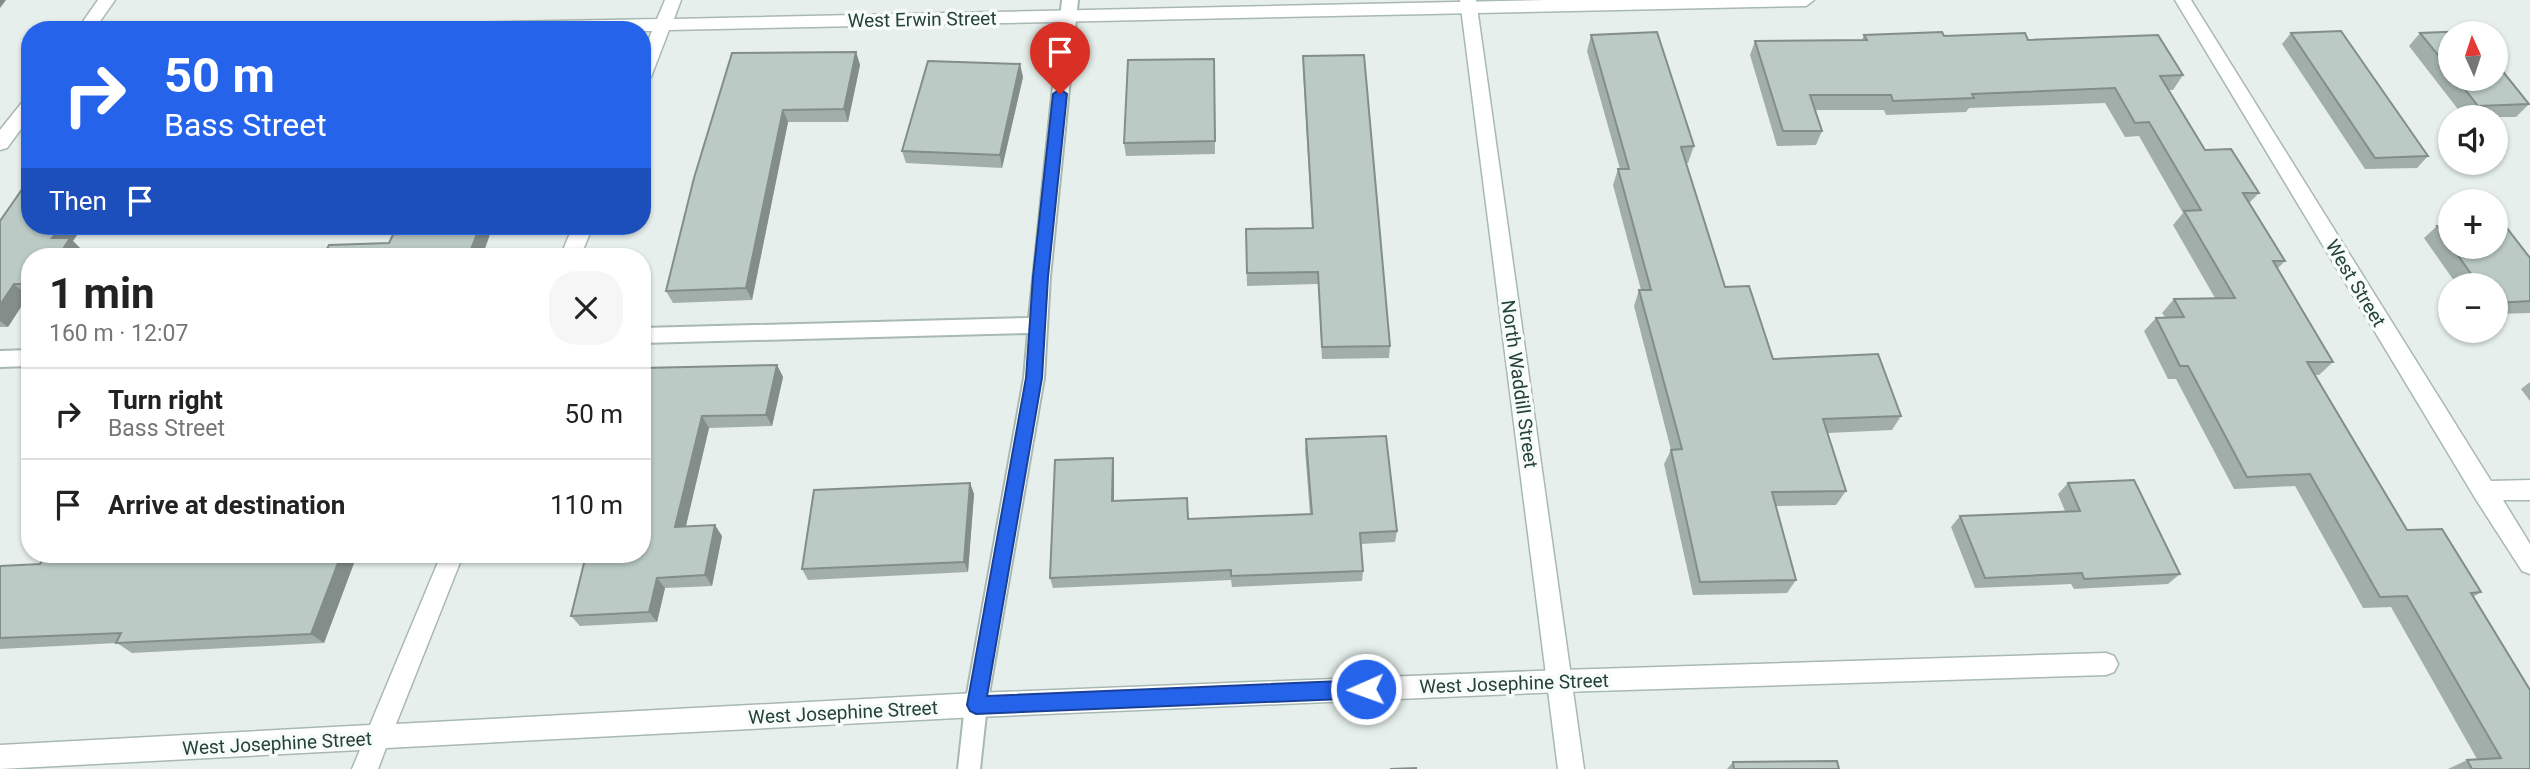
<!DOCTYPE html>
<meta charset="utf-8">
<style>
:root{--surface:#fff;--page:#f6f6f6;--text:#222;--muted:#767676;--line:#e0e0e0}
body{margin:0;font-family:Roboto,sans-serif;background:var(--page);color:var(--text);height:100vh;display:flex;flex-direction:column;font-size:26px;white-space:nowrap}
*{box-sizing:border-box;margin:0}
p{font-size:23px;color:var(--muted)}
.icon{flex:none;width:38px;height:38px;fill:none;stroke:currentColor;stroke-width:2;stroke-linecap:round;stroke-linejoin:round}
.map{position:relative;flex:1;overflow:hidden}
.side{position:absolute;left:21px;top:248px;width:630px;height:315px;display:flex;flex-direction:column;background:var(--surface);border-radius:28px;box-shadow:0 2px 5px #0004}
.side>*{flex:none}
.guide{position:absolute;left:21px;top:21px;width:630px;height:214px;border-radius:28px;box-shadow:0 2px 5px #0004;background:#2563eb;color:#fff;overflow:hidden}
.needle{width:46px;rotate:357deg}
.buttons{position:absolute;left:2438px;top:21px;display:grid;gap:14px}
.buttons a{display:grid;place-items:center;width:70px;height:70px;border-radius:50%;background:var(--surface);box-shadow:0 2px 5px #0004;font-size:35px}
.pin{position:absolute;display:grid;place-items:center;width:60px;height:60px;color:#fff;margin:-72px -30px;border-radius:50% 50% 50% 0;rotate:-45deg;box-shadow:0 0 7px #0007}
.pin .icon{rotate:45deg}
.me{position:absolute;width:77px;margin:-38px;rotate:268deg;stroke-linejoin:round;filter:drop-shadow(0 0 5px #0008)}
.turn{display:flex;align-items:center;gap:24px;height:147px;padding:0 28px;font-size:32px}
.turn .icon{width:91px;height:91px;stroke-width:2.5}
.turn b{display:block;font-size:49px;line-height:60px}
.then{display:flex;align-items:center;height:66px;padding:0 28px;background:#0003;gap:14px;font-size:26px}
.round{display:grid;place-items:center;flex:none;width:74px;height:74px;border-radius:28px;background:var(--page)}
.headline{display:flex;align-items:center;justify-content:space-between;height:119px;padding:0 28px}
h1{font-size:42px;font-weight:700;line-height:52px}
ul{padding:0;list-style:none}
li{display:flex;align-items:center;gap:21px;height:91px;padding:0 28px;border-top:2px solid var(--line)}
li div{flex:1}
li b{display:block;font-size:26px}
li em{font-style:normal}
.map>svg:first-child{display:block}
</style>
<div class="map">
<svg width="2530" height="769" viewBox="0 0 2530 769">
<rect width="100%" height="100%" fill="#e6efeb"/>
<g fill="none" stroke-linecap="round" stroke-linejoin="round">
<g stroke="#a8b8b2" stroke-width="4">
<g id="service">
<path d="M 1062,0 L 1078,0 L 1050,277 L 1044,378 L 987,705 L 980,769 L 958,769 L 965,705 L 1024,378 L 1028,333 L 642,343 L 642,328 L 1029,318 Z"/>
<path d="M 30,350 L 30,366 L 0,367 L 0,351 Z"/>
</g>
</g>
<g stroke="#a8b8b2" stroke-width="3">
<g id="minor">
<path d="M 98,0 L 115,0 L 94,30 L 77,30 Z"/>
<path d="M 665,0 L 681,0 L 674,19 L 1546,0 L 1814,0 L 1806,6 L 669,30 L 651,77 L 642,83 L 642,55 L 652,31 L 408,30 L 416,24 L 657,19 Z"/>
<path d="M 2175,0 L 2191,0 L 2491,481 L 2530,480 L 2530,500 L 2503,500 L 2530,544 L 2530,574 L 2522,571 L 2475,498 Z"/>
<path d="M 30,98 L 30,117 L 7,148 L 0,150 L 0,130 L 24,100 Z"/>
<path d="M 573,226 L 593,226 L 580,257 L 560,257 Z"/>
<path d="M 441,555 L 463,555 L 396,724 L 976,693 L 1561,670 L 2106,653 L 2114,656 L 2118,664 L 2114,672 L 2106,675 L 1561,692 L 976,717 L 386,748 L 378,769 L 352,769 L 360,750 L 0,769 L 0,745 L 370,725 Z"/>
</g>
</g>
<g stroke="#a8b8b2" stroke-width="3">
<path id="tertiary" d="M 1460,0 L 1476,0 L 1584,769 L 1558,769 Z"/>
</g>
<use href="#service" fill="#fff" fill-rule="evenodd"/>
<use href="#minor" fill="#fff" fill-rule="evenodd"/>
<use href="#tertiary" fill="#fff" fill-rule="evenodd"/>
</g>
<g fill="#a1aea9">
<path d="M 2291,33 L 2428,156 L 2417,168 L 2365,169 L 2282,44 Z"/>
<path d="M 2420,33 L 2450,33 L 2450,79 L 2496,79 L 2529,104 L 2516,117 L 2464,117 L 2409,46 Z"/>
<path d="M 1591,35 L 1694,146 L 1688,163 L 1686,163 L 1725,287 L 1773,359 L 1901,416 L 1892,430 L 1828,433 L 1846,491 L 1836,505 L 1776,506 L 1796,580 L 1787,593 L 1693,595 L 1664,464 L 1671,450 L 1634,306 L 1639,290 L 1641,290 L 1613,185 L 1618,169 L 1620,169 L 1587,51 Z"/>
<path d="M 1864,35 L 1944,36 L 2028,40 L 2183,75 L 2173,90 L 2168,90 L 2205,150 L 2259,193 L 2249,203 L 2285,261 L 2277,269 L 2333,362 L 2319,375 L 2314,375 L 2407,530 L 2481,592 L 2473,597 L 2530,769 L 2448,769 L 2467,760 L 2477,759 L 2391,607 L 2363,608 L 2295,486 L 2234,489 L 2176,379 L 2168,379 L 2144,331 L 2156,318 L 2165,317 L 2162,313 L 2174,299 L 2215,298 L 2173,225 L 2183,213 L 2139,136 L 2125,137 L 2105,103 L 1969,108 L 1966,112 L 1886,115 L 1884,110 L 1815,110 L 1822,131 L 1816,145 L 1777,146 L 1750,55 L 1755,41 L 1862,40 Z"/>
<path d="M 856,52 L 860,65 L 848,122 L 788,122 L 752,300 L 673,303 L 666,291 L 694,178 Z"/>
<path d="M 1303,56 L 1390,346 L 1389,358 L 1322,359 L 1318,284 L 1247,286 L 1246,229 L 1312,228 L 1303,69 Z"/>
<path d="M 1214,59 L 1215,154 L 1126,156 L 1124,143 Z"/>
<path d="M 1023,77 L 1002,168 L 906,163 L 902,151 Z"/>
<path d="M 0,221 L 73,241 L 83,251 L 30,257 L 30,296 L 28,296 L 8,327 L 0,327 Z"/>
<path d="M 2450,225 L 2450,247 L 2496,247 L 2530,258 L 2530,313 L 2496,314 L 2496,285 L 2457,285 L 2424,238 L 2437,226 Z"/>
<path d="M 777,365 L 783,377 L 772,426 L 709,428 L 686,526 L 722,536 L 712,586 L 665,588 L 657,622 L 580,626 L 571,616 L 642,555 L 642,372 Z"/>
<path d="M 2530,382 L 2530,401 L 2521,389 Z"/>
<path d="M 1306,439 L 1397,531 L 1395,542 L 1361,544 L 1363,571 L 1362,581 L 1232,587 L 1231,580 L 1053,588 L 1050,578 L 1113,458 L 1114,469 L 1114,501 L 1188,509 L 1189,519 L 1310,514 L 1305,450 Z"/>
<path d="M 970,483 L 974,494 L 968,572 L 808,580 L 802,569 Z"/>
<path d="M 2068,483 L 2180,574 L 2168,584 L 2074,589 L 2071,584 L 1975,588 L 1951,527 L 1960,516 L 2065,511 L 2058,494 Z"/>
<path d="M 45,555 L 357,555 L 324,643 L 132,653 L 117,643 L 0,649 L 0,566 L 40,564 Z"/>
<path d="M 1733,762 L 1839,769 L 1727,769 Z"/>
</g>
<g fill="#838d89">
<path d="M 0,0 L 6,0 L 0,8 Z"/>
<path d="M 856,52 L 860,65 L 848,122 L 844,109 Z"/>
<path d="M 1020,64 L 1023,77 L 1002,168 L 1000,155 Z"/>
<path d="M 783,110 L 788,122 L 752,300 L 746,288 Z"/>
<path d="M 61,226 L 83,226 L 73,241 L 83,251 L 79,257 L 58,257 L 52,238 Z"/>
<path d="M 480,226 L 493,226 L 482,257 L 468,257 Z"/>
<path d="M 14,284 L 28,296 L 8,327 L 0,321 L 0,305 Z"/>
<path d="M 777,365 L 783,377 L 772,426 L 766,415 Z"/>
<path d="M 702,416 L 709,428 L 683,538 L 675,527 Z"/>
<path d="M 1113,458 L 1114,469 L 1114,512 L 1112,501 Z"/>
<path d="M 970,483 L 974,494 L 968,572 L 964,562 Z"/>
<path d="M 715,525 L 722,536 L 712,586 L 705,575 Z"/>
<path d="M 341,555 L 357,555 L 324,643 L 311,634 Z"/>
<path d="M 657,578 L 665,588 L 657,622 L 649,612 Z"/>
</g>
<g fill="#bbcac4" stroke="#838d89" stroke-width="2">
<path d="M 2341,31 L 2428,156 L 2375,158 L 2291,33 Z"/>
<path d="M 2469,31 L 2471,33 L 2450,33 L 2450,70 L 2420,33 Z"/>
<path d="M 1657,32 L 1694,146 L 1681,147 L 1725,287 L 1749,286 L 1773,359 L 1878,354 L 1901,416 L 1823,419 L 1846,491 L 1772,492 L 1796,580 L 1700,582 L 1671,450 L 1682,449 L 1639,290 L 1651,290 L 1618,169 L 1629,169 L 1591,35 Z"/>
<path d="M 1942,32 L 1944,36 L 2025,33 L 2028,40 L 2158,35 L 2183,75 L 2160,76 L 2205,150 L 2231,149 L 2259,193 L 2243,193 L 2285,261 L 2273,261 L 2333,362 L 2307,362 L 2407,530 L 2442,529 L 2481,592 L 2471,593 L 2530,690 L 2530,769 L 2472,769 L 2467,760 L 2501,758 L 2407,596 L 2380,597 L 2310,474 L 2247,477 L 2188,366 L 2180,366 L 2156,318 L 2184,317 L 2174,299 L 2235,298 L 2184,211 L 2201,210 L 2149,122 L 2135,123 L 2115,88 L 1972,94 L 1974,98 L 1893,101 L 1891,95 L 1810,95 L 1822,131 L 1783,131 L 1755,41 L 1867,40 L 1864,35 Z"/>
<path d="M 856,52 L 844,109 L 783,110 L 746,288 L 666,291 L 694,178 L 732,53 Z"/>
<path d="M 1364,55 L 1390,346 L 1322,347 L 1318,272 L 1247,273 L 1246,229 L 1313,228 L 1303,56 Z"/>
<path d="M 1214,59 L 1215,141 L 1124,143 L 1128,60 Z"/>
<path d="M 928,61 L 1020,64 L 1000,155 L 902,151 Z"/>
<path d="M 2496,63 L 2529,104 L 2478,106 L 2457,79 L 2496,79 Z"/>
<path d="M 30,178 L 30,226 L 61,226 L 52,238 L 70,238 L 58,257 L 30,257 L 30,284 L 14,284 L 0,305 L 0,221 Z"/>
<path d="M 2496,223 L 2503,223 L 2530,258 L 2530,301 L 2496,303 L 2496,285 L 2479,285 L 2452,247 L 2496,247 Z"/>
<path d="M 2450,225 L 2450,244 L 2437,226 Z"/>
<path d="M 397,226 L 480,226 L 468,257 L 323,257 L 329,245 L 389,243 Z"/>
<path d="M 777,365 L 766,415 L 702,416 L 675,527 L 715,525 L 705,575 L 657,578 L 649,612 L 571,616 L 586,555 L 642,555 L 642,372 L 643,368 Z"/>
<path d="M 1386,436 L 1397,531 L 1360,533 L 1363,571 L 1231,576 L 1231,570 L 1050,578 L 1055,460 L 1113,458 L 1112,501 L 1187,498 L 1188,519 L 1312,514 L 1306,439 Z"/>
<path d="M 2134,480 L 2180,574 L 2084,579 L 2082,573 L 1985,578 L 1960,516 L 2080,511 L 2068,483 Z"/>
<path d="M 970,483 L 964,562 L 802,569 L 814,490 Z"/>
<path d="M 45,555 L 341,555 L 311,634 L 116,643 L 121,633 L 0,638 L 0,566 L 40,564 Z"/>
<path d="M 1837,761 L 1839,769 L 1734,769 L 1733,762 Z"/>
<path d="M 1416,768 L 1416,769 L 1390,769 Z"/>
</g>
<path fill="#2563eb" stroke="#184099" stroke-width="2" d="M 1060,89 L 1067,94 L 1048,277 L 1042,378 L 987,696 L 1366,680 L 1372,683 L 1375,689 L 1372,695 L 1366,698 L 976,714 L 970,711 L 967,705 L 1026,378 L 1033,277 L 1053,94 Z"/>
<g text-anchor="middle" stroke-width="7" stroke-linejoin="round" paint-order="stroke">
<g font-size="19" fill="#24423a" stroke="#f7fbf9">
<text transform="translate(922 19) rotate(-1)" y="7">West Erwin Street</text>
<text transform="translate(2356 283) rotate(59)" y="7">West Street</text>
<text transform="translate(1520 384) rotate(82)" y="7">North Waddill Street</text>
<text transform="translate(1514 683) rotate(-2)" y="7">West Josephine Street</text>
<text transform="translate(843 712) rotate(-3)" y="7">West Josephine Street</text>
<text transform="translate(277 743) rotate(-3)" y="7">West Josephine Street</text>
</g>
</g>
</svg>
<div class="buttons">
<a><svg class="needle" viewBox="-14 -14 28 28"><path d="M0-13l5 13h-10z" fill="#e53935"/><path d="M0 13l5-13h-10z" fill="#767676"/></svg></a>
<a><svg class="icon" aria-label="sound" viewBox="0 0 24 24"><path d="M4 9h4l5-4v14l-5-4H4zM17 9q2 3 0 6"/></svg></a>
<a>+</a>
<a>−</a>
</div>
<div class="pin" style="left:1060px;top:94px;background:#d93025"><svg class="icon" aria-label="arrive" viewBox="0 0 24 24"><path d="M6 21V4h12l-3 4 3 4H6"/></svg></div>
<svg class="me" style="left:1366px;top:689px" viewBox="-20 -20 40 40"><circle r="17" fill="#2563eb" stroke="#fff" stroke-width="3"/><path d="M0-11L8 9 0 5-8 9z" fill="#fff"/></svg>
<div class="guide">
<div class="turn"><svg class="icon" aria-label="right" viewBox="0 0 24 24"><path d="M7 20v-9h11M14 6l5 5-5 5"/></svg><div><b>50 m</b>Bass Street</div></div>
<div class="then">Then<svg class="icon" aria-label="arrive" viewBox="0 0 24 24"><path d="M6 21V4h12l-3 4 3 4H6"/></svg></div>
</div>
<section class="side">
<div class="headline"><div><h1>1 min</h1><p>160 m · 12:07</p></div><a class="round"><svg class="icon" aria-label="close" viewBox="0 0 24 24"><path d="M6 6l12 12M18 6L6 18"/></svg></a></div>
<ul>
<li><svg class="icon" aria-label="right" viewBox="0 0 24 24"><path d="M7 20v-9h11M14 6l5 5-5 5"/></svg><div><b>Turn right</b><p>Bass Street</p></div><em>50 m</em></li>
<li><svg class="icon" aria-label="arrive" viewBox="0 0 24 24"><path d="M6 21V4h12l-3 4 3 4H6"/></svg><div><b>Arrive at destination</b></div><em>110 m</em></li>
</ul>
</section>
</div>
